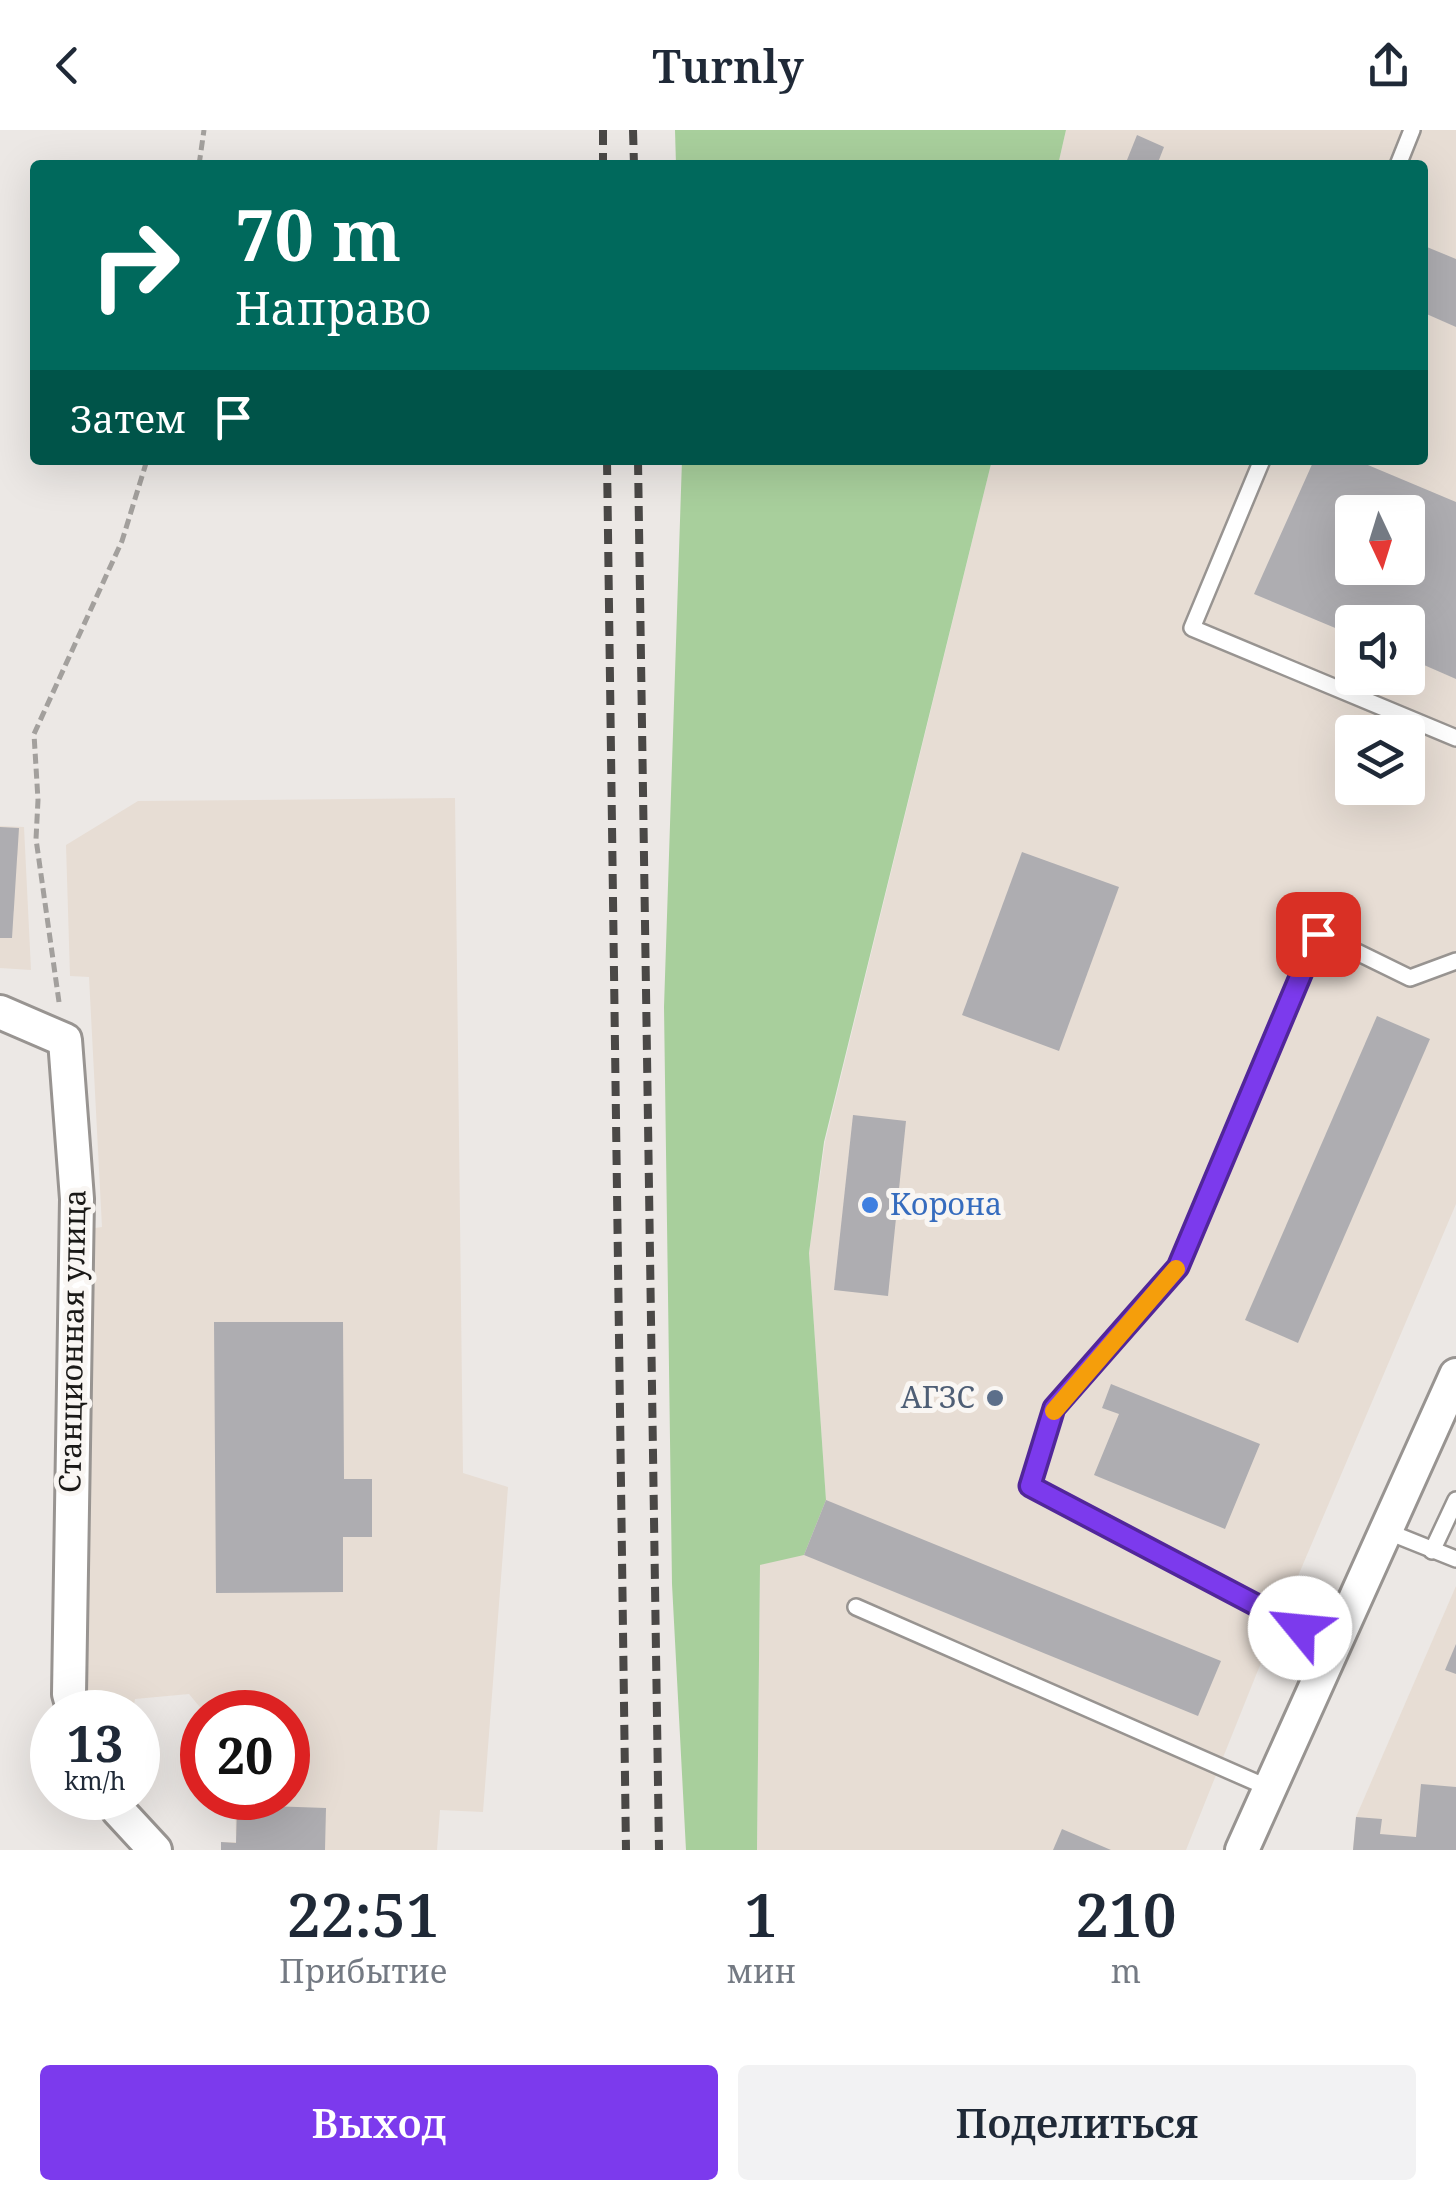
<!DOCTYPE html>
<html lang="ru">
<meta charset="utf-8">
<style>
:root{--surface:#fff;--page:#f2f2f3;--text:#1f2937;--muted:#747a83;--accent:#7c3aed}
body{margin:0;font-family:"Noto Serif",serif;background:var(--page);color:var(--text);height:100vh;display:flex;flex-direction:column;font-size:38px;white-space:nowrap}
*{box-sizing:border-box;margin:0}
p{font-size:32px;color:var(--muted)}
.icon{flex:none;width:55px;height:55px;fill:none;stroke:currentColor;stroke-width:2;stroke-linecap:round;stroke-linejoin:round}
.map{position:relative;height:1720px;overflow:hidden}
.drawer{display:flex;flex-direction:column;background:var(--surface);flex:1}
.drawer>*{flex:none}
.top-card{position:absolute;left:30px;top:30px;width:1398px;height:305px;border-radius:10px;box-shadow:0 10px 40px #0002;background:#00695c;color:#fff;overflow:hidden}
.needle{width:65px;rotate:176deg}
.fabs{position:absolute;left:1335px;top:365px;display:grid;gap:20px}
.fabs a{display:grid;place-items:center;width:90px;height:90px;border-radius:10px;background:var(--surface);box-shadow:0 10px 40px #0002;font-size:50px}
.speed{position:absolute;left:30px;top:1560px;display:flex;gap:20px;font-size:50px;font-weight:700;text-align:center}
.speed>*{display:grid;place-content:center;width:130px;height:130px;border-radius:50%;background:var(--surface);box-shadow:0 10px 40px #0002;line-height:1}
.speed small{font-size:25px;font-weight:400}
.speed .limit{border:15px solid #d22;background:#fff;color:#111}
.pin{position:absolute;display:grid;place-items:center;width:85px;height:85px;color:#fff;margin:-42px;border-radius:20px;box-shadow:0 5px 15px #0006}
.me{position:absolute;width:110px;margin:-55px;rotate:298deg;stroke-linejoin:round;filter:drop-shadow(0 0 8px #0008)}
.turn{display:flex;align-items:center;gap:35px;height:210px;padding:0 40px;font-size:45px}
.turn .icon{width:130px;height:130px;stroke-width:2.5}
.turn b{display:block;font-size:70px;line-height:85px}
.then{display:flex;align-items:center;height:95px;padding:0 40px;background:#0003;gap:20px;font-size:38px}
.eta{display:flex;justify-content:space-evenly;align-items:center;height:170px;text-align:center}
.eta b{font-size:60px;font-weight:600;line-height:70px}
.primary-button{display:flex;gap:20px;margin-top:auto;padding:20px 40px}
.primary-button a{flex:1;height:115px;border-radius:10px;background:var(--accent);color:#fff;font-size:40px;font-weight:600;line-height:115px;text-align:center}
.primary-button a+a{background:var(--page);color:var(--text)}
header{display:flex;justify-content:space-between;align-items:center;height:130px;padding:0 40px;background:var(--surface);font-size:45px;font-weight:600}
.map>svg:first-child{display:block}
</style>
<header><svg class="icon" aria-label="back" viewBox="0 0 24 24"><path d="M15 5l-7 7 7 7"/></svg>Turnly<svg class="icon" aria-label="share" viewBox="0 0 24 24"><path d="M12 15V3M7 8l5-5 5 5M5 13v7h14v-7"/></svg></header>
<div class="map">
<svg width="1456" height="1720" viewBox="0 0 1456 1720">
<rect width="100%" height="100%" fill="#ece8e5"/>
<g fill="#e7ddd4" fill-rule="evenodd">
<path d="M 1066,0 L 1456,0 L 1456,1074 L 1256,1545 L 1186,1720 L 757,1720 L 760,1435 L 826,1370 L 809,1123 L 825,1012 L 992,330 L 1422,330 L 1422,35 L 1058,35 ZM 1352,382 L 1408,382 L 1408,438 L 1352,438 ZM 1352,492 L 1408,492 L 1408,548 L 1352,548 ZM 1352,602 L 1408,602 L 1408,658 L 1352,658 Z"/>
<path d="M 455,668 L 463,1343 L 508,1357 L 483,1682 L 440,1680 L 437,1720 L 221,1720 L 221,1712 L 236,1712 L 235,1668 L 288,1668 L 288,1582 L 204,1582 L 189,1564 L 135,1569 L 133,1582 L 86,1582 L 78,1550 L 82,1100 L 102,1097 L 89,847 L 70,846 L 66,715 L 138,671 Z"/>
<path d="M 0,696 L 24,697 L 31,840 L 0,838 Z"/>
<path d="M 1456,1456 L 1456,1720 L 1353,1720 L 1356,1687 Z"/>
</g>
<g fill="#a8cf9c">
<path d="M 675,0 L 1066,0 L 1058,35 L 676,35 Z"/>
<path d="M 682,330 L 992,330 L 824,1012 L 809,1123 L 826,1370 L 804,1425 L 760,1435 L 757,1720 L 686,1720 L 672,1454 L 664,877 Z"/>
</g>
<g fill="#aeadb1" fill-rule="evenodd">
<path d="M 1137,5 L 1164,17 L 1157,35 L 1125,35 Z"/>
<path d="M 1422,115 L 1456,129 L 1456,197 L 1422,182 Z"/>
<path d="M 1314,330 L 1356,330 L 1456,372 L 1456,549 L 1408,528 L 1408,492 L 1352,492 L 1352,505 L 1254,464 ZM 1352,382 L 1408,382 L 1408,438 L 1352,438 Z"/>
<path d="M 0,697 L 19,698 L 12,808 L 0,808 Z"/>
<path d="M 1022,722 L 1119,757 L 1059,921 L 962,885 Z"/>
<path d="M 1377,886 L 1430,909 L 1298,1213 L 1245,1190 Z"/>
<path d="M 853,985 L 906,991 L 888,1166 L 834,1160 Z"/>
<path d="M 214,1192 L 343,1192 L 344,1349 L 372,1349 L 372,1407 L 343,1407 L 343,1462 L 216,1463 Z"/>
<path d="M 1111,1254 L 1260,1314 L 1225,1399 L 1094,1345 L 1119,1284 L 1102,1278 Z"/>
<path d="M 826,1370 L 1221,1531 L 1198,1586 L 804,1425 Z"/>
<path d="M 1456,1514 L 1456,1544 L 1445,1540 Z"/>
<path d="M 1421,1654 L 1456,1657 L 1456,1720 L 1353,1720 L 1356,1687 L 1382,1689 L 1380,1704 L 1416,1707 Z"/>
<path d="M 237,1675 L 326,1678 L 325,1720 L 221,1720 L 221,1712 L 236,1713 Z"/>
<path d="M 1062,1699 L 1111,1720 L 1053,1720 Z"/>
</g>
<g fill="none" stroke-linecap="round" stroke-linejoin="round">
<g stroke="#989491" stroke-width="20">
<g id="lane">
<path d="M 1398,35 L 1412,0"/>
<path d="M 1262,330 L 1192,498 L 1456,608"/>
<path d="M 1386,1401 L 1456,1429"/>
<path d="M 1432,1421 L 1456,1370"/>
<path d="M 856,1477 L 1271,1659"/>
<path d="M 1333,1516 L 1030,1356 L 1054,1278 L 1178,1137 L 1318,803 L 1410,848 L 1456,831"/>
</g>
</g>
<g stroke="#989491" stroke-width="38">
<g id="street">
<path d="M 0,882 L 65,910 L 77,1069 L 69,1564 L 74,1582"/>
<path d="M 111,1668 L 118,1680 L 155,1720"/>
<path d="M 1242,1720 L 1456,1245"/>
</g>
</g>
<g stroke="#a3a09d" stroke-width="5" stroke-dasharray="10 5" stroke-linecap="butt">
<path d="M 199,35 L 204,0"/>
<path d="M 59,872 L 36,709 L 38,670 L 34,604 L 122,411 L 147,330"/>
</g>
<use href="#lane" stroke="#fff" stroke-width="15"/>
<use href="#street" stroke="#fff" stroke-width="32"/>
<g stroke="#4a4846" stroke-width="8" stroke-dasharray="15 8" stroke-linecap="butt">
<path d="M 603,0 L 603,35"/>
<path d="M 633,0 L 634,35"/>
<path d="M 607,330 L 626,1720"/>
<path d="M 638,330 L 659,1720"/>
</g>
</g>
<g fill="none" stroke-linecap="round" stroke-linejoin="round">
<g stroke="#51269a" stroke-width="25">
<path id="route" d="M 1300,1498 L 1030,1356 L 1054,1278 L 1178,1137 L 1318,804"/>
</g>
<use href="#route" stroke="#7c3aed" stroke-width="18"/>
<path stroke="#f59e0b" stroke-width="18" d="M 1054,1281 L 1176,1139"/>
</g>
<circle fill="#3f7fe0" stroke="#f9f6f3" stroke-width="4" cx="870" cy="1075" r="10"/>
<circle fill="#5c6f8a" stroke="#f9f6f3" stroke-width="4" cx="995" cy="1268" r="10"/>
<g text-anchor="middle" stroke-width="10" stroke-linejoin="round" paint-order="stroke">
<g font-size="30" fill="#366cbe" stroke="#f9f6f3" text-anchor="start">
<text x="890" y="1085">Корона</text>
</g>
<g font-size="30" fill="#1a1917" stroke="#f9f6f3">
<text transform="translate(73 1211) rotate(-89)" y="10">Станционная улица</text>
</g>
<g font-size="30" fill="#4e5e75" stroke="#f9f6f3" text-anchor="end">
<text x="975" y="1278">АГЗС</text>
</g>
</g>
</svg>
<div class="fabs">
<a><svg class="needle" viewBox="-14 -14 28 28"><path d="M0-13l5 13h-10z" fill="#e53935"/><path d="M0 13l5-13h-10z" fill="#747a83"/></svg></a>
<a><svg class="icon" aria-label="sound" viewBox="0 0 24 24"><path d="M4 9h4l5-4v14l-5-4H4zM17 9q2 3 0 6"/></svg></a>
<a><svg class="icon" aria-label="layers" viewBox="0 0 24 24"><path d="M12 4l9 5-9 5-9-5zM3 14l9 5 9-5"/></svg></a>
</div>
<div class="speed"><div>13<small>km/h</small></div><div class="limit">20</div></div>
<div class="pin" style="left:1318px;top:804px;background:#d93025"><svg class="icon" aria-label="arrive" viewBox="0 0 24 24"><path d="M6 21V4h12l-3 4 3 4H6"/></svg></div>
<svg class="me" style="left:1300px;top:1498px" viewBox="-20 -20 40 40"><circle r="19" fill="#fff"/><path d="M0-13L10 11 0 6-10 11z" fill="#7c3aed"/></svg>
<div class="top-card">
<div class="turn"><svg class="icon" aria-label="right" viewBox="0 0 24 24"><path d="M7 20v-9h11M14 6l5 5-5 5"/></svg><div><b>70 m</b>Направо</div></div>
<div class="then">Затем<svg class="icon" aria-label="arrive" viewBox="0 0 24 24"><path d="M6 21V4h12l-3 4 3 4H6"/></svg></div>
</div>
</div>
<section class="drawer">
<div class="eta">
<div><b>22:51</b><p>Прибытие</p></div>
<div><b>1</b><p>мин</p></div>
<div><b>210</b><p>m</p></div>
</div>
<div class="primary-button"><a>Выход</a><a>Поделиться</a></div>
</section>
